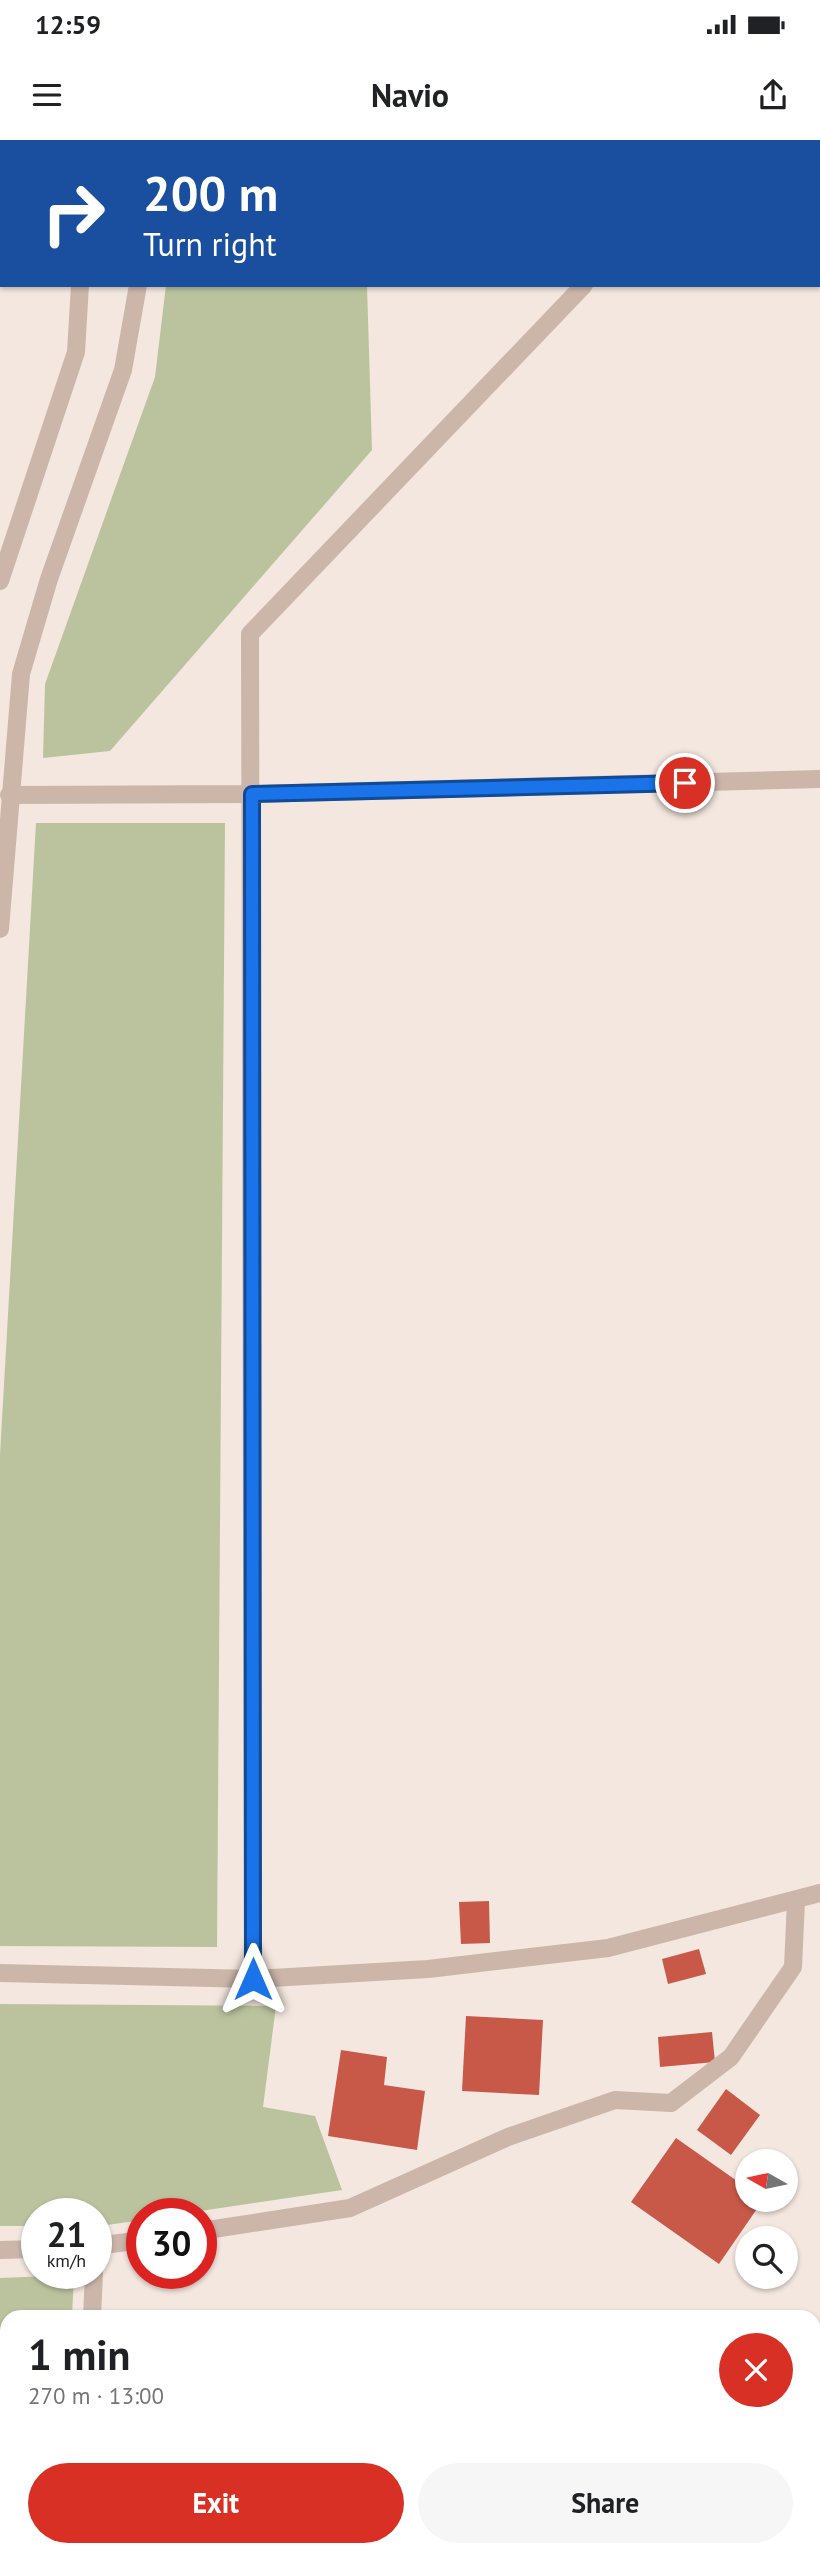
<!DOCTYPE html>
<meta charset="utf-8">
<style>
:root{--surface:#fff;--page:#f6f6f6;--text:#202124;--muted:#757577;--accent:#d93025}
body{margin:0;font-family:"PT Sans",sans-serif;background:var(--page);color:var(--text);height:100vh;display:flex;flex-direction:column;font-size:26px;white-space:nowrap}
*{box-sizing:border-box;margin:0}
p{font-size:23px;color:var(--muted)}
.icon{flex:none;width:38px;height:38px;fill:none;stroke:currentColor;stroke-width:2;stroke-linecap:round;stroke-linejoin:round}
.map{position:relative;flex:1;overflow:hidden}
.panel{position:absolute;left:0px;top:2170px;width:821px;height:247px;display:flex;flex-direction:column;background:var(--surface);border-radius:21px 21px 0 0;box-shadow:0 2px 5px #0004}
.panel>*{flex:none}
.guide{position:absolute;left:0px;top:0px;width:821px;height:147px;box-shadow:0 2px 5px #0004;background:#1a4fa0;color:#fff;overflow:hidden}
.needle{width:46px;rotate:279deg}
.buttons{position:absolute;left:735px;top:2009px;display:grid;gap:14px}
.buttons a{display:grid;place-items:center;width:63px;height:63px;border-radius:50%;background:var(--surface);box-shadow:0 2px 5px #0004;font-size:35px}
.speed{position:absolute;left:21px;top:2058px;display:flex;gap:14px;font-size:35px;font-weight:700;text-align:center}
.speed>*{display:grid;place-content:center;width:91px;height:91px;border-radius:50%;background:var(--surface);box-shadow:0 2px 5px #0004;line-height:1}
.speed small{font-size:18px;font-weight:400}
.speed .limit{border:10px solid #d22;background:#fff;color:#111}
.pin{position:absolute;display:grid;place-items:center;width:60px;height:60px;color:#fff;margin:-30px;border:4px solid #fff;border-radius:50%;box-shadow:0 2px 7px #0007}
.me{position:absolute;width:77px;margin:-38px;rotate:0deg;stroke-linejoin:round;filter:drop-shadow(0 0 5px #0008)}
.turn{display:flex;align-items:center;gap:24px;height:147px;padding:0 28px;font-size:32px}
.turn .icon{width:91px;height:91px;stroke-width:2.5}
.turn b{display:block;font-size:49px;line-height:60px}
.round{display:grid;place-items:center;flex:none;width:74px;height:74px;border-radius:37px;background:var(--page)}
.head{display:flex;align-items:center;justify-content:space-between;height:119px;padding:0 28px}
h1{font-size:42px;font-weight:700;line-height:52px}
.action{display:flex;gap:14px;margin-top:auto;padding:14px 28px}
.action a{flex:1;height:80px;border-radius:42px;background:var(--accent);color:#fff;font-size:28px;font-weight:700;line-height:80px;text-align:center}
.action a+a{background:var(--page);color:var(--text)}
.status{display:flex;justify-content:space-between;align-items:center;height:49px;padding:0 35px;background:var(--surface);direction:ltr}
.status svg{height:19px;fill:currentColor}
header{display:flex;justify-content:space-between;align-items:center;height:91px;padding:0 28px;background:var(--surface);font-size:32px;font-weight:700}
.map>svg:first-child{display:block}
</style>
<div class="status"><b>12:59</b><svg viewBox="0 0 49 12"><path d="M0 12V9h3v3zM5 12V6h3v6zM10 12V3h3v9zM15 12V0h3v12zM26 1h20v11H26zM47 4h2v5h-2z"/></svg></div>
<header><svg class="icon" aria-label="menu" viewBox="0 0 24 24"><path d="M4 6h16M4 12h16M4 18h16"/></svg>Navio<svg class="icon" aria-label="share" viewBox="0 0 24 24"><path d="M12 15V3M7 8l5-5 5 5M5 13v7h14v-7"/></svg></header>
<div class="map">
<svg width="820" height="2416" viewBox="0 0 820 2416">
<rect width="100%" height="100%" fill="#f3e7df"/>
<g fill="#bbc39e">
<rect x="183" y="0" width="180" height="2"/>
<path d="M 166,145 L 367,145 L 372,310 L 110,611 L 43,618 L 45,544 L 155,237 Z"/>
<path d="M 36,683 L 225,683 L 217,1807 L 0,1806 L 0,1315 Z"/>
<path d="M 0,1864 L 276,1866 L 263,1967 L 315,1976 L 342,2050 L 180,2074 L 142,2074 L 142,2080 L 100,2086 L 96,2086 L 96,2074 L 37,2074 L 37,2086 L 0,2086 Z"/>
<path d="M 74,2135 L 72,2177 L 7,2177 L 7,2410 L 58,2410 L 58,2416 L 0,2416 L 0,2138 Z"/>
</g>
<g fill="#c85949">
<path d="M 489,1761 L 490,1803 L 461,1804 L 459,1762 Z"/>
<path d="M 699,1809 L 706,1834 L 668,1844 L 662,1819 Z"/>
<path d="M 466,1876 L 543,1880 L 539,1955 L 462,1951 Z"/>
<path d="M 712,1892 L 715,1922 L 660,1927 L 658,1897 Z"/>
<path d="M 341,1910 L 387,1917 L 384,1945 L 425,1951 L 417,2010 L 328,1996 Z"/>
<path d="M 726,1949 L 760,1975 L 731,2015 L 697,1990 Z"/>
<path d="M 676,1998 L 747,2048 L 747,2060 L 763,2060 L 719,2124 L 631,2062 Z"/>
</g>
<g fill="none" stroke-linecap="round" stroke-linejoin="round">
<g stroke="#ccb6aa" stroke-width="18">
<path d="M 610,0 L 610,2"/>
<path d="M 14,2 L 14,0"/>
<path d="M 90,2 L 90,0"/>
<path d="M 158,2 L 158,0"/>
<path d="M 0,106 L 2,96"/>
<path d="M 0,441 L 76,212 L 80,145"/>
<path d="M 9,655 L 252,654 L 820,639"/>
<path d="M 0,789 L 21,534 L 49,439 L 123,230 L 138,145"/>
<path d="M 0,1833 L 253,1839 L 428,1829 L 608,1808 L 820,1753"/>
<path d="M 253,1839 L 250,494 L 584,145"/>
<path d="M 201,2091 L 350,2068 L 508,1997 L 615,1960 L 671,1963 L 731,1917 L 793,1827 L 796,1761"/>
<path d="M 96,2106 L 142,2100"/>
<path d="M 0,2110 L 37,2109"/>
<path d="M 92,2177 L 94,2133"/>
<path d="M 79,2416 L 79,2410"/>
</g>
</g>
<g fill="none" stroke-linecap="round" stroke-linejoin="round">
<g stroke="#114b97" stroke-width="18">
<path id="route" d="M 253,1839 L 252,654 L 685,643"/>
</g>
<use href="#route" stroke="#1a73e8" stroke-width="12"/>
</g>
</svg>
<div class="buttons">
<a><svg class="needle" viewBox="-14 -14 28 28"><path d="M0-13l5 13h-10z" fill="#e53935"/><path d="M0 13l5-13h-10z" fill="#757577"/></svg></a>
<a><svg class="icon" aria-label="search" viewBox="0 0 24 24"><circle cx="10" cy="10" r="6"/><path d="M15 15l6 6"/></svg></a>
</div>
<div class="speed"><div>21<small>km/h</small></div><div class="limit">30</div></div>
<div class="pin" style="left:685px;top:643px;background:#d93025"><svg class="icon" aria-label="arrive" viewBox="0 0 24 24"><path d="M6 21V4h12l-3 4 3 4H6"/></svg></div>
<svg class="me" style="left:253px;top:1839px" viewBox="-20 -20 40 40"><path d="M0-17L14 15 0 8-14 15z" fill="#1a73e8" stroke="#fff" stroke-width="4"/></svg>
<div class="guide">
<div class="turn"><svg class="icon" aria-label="right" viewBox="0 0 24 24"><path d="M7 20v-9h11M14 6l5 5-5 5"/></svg><div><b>200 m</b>Turn right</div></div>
</div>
<section class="panel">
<div class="head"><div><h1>1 min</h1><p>270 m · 13:00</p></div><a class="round" style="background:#d93025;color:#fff"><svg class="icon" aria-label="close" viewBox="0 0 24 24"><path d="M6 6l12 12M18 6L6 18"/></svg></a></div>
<div class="action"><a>Exit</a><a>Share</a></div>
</section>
</div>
